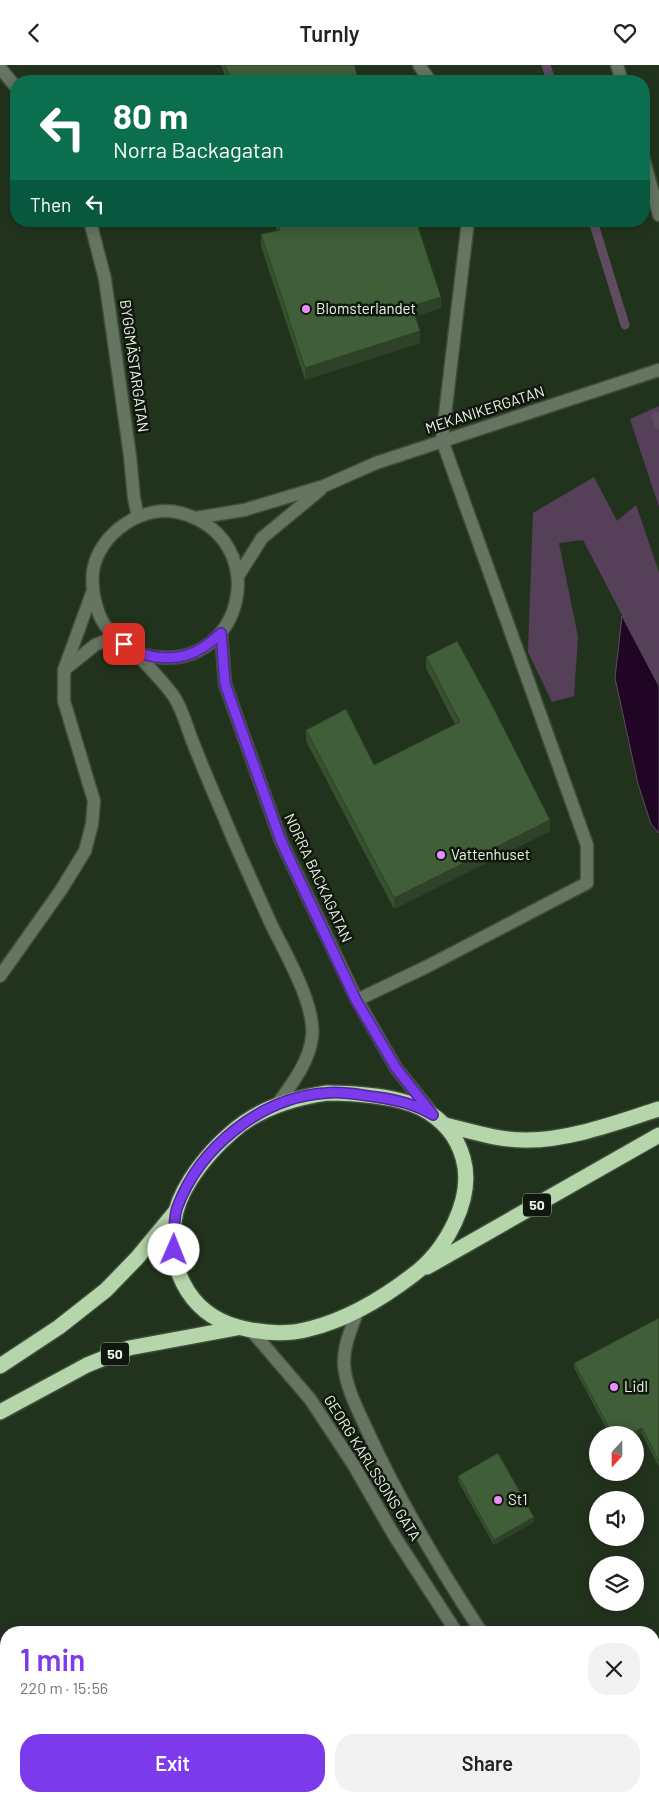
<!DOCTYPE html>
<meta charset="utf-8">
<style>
:root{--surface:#fff;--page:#f2f2f2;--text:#222;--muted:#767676;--accent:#7c3aed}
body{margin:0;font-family:Barlow,sans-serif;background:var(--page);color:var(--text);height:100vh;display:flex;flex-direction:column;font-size:19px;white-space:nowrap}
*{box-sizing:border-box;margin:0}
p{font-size:16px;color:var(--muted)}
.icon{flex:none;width:28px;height:28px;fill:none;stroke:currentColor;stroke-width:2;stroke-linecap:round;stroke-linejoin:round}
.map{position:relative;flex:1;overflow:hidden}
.panel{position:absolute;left:0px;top:1561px;width:660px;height:176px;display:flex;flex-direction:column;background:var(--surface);border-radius:20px 20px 0 0;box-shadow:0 2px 12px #0003}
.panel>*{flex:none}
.hud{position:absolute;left:10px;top:10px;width:640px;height:152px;border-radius:20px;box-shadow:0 2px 12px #0003;background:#0b6e4f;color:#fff;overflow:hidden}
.needle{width:32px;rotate:201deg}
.controls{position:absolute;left:589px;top:1361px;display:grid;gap:10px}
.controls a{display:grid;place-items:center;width:55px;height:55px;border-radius:50%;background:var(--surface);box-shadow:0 2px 12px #0003;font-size:25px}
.pin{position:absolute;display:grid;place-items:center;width:42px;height:42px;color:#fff;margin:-21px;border-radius:10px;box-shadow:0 2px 8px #0006}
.me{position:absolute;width:55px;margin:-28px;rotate:1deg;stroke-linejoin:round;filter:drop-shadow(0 0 4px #0008)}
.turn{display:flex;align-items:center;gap:18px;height:105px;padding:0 20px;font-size:22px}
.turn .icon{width:65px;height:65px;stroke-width:2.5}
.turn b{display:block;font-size:35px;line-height:42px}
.then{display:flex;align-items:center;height:48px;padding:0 20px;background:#0003;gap:10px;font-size:19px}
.round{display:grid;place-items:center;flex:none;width:52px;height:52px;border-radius:20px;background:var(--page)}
.head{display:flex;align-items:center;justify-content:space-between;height:85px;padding:0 20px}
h1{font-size:30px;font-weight:600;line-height:38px;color:var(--accent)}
.cta{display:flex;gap:10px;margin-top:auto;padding:10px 20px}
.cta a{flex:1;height:58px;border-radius:20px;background:var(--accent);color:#fff;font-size:20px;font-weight:600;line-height:58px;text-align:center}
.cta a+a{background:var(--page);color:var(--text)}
header{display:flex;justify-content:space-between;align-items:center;height:65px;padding:0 20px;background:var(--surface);font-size:22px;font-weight:600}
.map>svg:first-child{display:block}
</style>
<header><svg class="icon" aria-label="back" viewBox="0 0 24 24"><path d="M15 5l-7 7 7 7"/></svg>Turnly<svg class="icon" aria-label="heart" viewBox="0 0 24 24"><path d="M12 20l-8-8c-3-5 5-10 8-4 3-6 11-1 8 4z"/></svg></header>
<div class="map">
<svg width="659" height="1737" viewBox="0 0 659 1737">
<rect width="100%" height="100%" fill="#22331d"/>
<g fill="#563f59">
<path d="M 659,341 L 659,442 L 630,354 Z"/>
<path d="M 594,412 L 617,456 L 636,440 L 659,507 L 659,621 L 583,475 L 559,478 L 578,572 L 574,631 L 552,637 L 528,587 L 533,448 Z"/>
</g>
<path fill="#200525" stroke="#5d4d5f" d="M 622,551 L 659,621 L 659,768 L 651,759 L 638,719 L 615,613 Z"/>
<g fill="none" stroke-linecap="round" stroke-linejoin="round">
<g stroke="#5d4d5f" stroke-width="9">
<path d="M 546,0 L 551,16"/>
<path d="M 593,156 L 625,260"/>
<path d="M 656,351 L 659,360"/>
</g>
<g stroke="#3e4e39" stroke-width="15">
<g id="lane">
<path d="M 419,0 L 430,16"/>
<path d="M 64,605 L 95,580 L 114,572"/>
<path d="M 0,911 L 61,825 L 85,786 L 92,759 L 94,736 L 64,636 L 64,605 L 92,528"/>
<path d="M 357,935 L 428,901 L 587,818 L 587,780 L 442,375 L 468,156"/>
</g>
</g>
<g stroke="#3e4e39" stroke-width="15">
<g id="street">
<path d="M 617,0 L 622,16"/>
<path d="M 0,3 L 16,22"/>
<path d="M 644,95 L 659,150"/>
<path d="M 90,156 L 105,214 L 130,391 L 134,433 L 138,452"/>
<path d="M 195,453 L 244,445 L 324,421 L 376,398 L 659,305"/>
<path d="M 238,511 L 262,473 L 320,425"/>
<path d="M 221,568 L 225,619 L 281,776 L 357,935 L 396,1003 L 432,1048"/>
<path d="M 133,586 C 140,588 148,592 156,592 C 245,603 273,474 181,448 C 143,438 99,468 93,506 C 91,521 94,535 99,549 C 105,565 118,574 131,584 C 140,592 171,625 176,635 C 184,649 188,666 194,680 C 204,706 215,731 226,757 C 240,791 256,825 271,859 C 285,888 316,940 312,972 C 309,998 291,1020 277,1040"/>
<path d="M 358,1245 C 352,1262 343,1281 344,1300 C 346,1323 358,1345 367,1365 C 399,1435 439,1503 482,1568"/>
<path d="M 250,1264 L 310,1334 L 353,1399 L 395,1472 L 457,1568"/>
<path d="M 654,1723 L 659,1729"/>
<path d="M 560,1731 L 571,1737"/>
<path d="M 539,1737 L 544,1731"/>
<path d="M 610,1737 L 621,1731"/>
</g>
</g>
<g stroke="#3e4e39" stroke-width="18">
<g id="highway">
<path d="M 327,1028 C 354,1028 397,1031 421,1043 C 442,1054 457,1071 463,1093 C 475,1134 445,1186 413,1210 C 383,1233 346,1255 309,1264 C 287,1270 261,1268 238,1262 C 186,1248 164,1197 176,1146 C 184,1117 209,1087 231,1068 C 257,1044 293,1033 327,1028 Z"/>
<path d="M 445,1060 C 471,1066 497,1075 524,1075 C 568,1076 618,1057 659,1044"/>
<path d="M 427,1202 L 659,1070"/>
<path d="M 0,1301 L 59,1262 L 106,1225 L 137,1193 L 176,1146"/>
<path d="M 0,1347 L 87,1300 L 129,1283 L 237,1263"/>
</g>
</g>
<use href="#lane" stroke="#667462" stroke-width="12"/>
<use href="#street" stroke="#667462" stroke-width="12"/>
<use href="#highway" stroke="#b4d6aa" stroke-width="15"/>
</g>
<g fill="#37512f">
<path d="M 221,0 L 354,0 L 359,16 L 227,16 Z"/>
<path d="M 274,156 L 422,156 L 417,158 L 441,243 L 415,251 L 420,278 L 305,315 L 261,181 L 261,169 L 277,166 Z"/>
<path d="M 426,592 L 550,766 L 394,844 L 306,676 L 306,665 L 374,700 L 455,659 L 426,603 Z"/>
<path d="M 659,1253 L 659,1402 L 642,1369 L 635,1372 L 635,1370 L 610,1370 L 574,1303 L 574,1298 Z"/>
<path d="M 458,1411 L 534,1457 L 494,1480 L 458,1416 Z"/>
</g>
<g fill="#2d4226">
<path d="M 441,232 L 441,243 L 412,252 L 412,241 Z"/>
<path d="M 420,266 L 420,278 L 305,315 L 305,303 Z"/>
<path d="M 550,755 L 550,766 L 394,844 L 394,833 Z"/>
<path d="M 642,1363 L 642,1369 L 635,1372 L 635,1370 L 629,1370 Z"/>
<path d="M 534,1452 L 534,1457 L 494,1480 L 494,1475 Z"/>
</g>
<g fill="#405e37" stroke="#2d4226">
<path d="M 225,0 L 354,0 L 359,16 L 231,16 Z"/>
<path d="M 277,156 L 416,156 L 441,232 L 412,241 L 420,266 L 305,303 L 261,169 L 280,165 Z"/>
<path d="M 457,576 L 492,640 L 550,755 L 394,833 L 306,665 L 346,644 L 374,700 L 460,657 L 426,592 Z"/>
<path d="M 659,1253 L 659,1396 L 642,1363 L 629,1370 L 613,1370 L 574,1298 Z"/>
<path d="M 498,1388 L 534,1452 L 494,1475 L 458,1411 Z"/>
</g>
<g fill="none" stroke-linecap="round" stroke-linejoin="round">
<g stroke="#51269a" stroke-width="12">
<path id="route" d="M 124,579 C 145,595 179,598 202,583 C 209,579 215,573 221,568 L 225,619 L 281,776 L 356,935 L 396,1003 L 433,1050 C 415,1039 397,1035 376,1032 C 360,1030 343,1026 326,1028 C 261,1032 199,1083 177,1143 C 173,1156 174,1172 174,1185"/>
</g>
<use href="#route" stroke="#7c3aed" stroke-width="9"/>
</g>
<g fill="#eb8dfb" stroke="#10180e" stroke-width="2">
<circle cx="306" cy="244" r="5"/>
<circle cx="441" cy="790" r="5"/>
<circle cx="614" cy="1322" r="5"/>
<circle cx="498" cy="1435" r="5"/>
</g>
<g text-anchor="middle" stroke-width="5" stroke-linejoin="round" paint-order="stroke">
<g fill="#10180e" stroke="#a9b3a6" stroke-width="1">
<rect x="523" y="1128.5" width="28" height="23" rx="4"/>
<rect x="101" y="1277.5" width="28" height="23" rx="4"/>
</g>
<g font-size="14" font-weight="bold" fill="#ebf6e7">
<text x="537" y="1145">50</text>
<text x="115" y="1294">50</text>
</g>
<g font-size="15" fill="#ebf6e7" stroke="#10180e" text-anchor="start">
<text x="316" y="249">Blomsterlandet</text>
<text x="451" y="795">Vattenhuset</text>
<text x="624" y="1327">Lidl</text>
<text x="508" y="1440">St1</text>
</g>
<g font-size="15" fill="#ebf6e7" stroke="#10180e">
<text transform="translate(134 301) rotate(82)" y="5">BYGGMÄSTARGATAN</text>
<text transform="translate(485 345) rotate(-18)" y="5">MEKANIKERGATAN</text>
<text transform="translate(318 813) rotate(65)" y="5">NORRA BACKAGATAN</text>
<text transform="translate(372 1403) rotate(58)" y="5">GEORG KARLSSONS GATA</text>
</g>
</g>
</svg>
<div class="controls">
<a><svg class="needle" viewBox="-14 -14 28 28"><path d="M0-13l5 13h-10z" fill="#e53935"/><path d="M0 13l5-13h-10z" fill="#767676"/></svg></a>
<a><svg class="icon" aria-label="sound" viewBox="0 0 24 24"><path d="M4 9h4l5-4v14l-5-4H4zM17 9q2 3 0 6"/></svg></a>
<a><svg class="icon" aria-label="layers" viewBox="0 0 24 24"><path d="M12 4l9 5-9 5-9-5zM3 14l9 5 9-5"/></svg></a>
</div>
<div class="pin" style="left:124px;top:579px;background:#d93025"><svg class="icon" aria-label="arrive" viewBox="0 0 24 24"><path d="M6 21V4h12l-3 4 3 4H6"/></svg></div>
<svg class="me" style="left:174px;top:1185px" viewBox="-20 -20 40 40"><circle r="19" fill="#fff"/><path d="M0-13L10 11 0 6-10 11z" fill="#7c3aed"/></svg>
<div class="hud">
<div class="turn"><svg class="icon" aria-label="left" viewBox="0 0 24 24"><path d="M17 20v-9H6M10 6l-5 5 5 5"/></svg><div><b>80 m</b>Norra Backagatan</div></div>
<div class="then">Then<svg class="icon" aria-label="left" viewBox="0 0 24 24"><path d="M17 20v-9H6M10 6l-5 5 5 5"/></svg></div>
</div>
<section class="panel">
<div class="head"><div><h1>1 min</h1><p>220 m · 15:56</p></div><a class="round"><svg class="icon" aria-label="close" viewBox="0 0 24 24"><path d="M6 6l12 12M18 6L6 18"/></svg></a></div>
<div class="cta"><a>Exit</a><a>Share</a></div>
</section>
</div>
